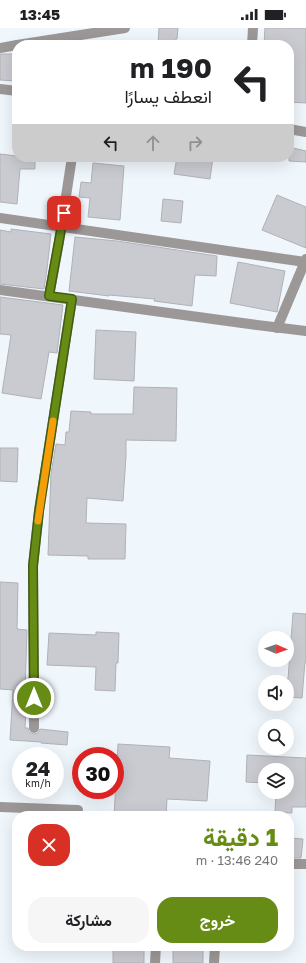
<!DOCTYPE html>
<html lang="ar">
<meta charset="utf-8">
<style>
:root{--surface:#fff;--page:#f6f6f6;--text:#202124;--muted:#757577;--accent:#668c15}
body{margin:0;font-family:"Golos Text",Vazirmatn,sans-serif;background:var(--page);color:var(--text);direction:rtl;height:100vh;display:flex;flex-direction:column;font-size:15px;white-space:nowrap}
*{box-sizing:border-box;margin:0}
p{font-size:13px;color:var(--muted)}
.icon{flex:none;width:22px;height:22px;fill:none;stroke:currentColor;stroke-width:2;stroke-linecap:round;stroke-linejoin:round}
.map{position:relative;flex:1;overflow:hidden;direction:ltr}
.sheet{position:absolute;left:12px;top:783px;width:282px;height:140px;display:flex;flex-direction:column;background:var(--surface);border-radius:16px;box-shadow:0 4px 16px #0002;direction:rtl}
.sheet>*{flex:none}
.banner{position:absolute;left:12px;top:12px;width:282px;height:122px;border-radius:16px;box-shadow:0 4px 16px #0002;direction:rtl;background:#fff;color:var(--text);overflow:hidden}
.needle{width:26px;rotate:92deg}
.tools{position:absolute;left:258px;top:603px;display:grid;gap:8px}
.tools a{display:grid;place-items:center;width:36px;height:36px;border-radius:50%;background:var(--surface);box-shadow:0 4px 16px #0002;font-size:20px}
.speed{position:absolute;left:12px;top:719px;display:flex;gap:8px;font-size:20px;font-weight:700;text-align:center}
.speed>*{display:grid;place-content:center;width:52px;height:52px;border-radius:50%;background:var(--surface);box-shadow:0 4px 16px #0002;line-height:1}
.speed small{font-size:10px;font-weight:400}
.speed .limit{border:6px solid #d22;background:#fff;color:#111}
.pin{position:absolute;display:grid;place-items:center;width:34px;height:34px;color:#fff;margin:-17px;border-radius:8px;box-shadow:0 2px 6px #0006}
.me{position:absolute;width:44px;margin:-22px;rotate:0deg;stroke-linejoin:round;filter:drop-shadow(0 0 3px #0008)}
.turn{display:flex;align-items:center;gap:14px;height:84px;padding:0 16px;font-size:18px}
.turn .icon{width:52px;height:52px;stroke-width:2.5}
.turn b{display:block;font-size:28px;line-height:34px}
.lanes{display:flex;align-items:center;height:38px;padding:0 16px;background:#0003;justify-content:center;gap:20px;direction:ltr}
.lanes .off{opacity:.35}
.round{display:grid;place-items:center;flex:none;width:42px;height:42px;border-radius:16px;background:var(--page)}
.overview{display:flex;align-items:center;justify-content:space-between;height:68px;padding:0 16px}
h1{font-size:24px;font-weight:700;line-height:30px;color:var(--accent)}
.cta{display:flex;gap:8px;margin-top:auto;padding:8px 16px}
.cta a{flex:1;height:46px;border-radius:16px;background:var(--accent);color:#fff;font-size:16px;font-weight:700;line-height:46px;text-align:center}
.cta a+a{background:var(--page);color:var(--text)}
.status{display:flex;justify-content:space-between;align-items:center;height:28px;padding:0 20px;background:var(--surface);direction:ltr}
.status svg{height:11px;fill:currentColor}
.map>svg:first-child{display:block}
</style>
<div class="status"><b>13:45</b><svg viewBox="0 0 49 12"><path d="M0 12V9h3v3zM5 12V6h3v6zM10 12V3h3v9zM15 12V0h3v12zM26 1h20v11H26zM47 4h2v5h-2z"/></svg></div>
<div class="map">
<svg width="306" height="935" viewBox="0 0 306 935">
<rect width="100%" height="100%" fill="#f0f7fc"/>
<g fill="#cacad1" stroke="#b1b1b8">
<path d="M 159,0 L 178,0 L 177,11 L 176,11 L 175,17 L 158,17 Z"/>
<path d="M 265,0 L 306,0 L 306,75 L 289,74 L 289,17 L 264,17 Z"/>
<path d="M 0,26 L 17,26 L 17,53 L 0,52 Z"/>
<path d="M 289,119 L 306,123 L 306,134 L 289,133 Z"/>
<path d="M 0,126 L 17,128 L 17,129 L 35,129 L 35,141 L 20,141 L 17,176 L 0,174 Z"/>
<path d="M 177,129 L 213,129 L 210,151 L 174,146 Z"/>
<path d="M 93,135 L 124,138 L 120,192 L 88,189 L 90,170 L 79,169 L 81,154 L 91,155 Z"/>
<path d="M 277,167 L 306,179 L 306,220 L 262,202 Z"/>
<path d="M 163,171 L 183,173 L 181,195 L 161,193 Z"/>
<path d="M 11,201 L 51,206 L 47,241 L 44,261 L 0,256 L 0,202 L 11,204 Z"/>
<path d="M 75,209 L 117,213 L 217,228 L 216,248 L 195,247 L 192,278 L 154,273 L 155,271 L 109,267 L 109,268 L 69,263 Z"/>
<path d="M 238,234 L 285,243 L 277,284 L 230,275 Z"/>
<path d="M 0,269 L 63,277 L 57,325 L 49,324 L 41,371 L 2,365 L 11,307 L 0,306 Z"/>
<path d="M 96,302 L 136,304 L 134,353 L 94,351 Z"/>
<path d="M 134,359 L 177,360 L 176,413 L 126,412 L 126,428 L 123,473 L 87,470 L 86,495 L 126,496 L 125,531 L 88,531 L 88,528 L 48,527 L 51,446 L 56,416 L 65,417 L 66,404 L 69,404 L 71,383 L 91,384 L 91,386 L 133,386 Z"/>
<path d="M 0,420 L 18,420 L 17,454 L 0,453 Z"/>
<path d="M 0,554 L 18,555 L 17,601 L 27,602 L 25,665 L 27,665 L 25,700 L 28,700 L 29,704 L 34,706 L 38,705 L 40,701 L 68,704 L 67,717 L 41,715 L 41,714 L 10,712 L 13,662 L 0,661 Z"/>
<path d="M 293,585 L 306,586 L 306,634 L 305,634 L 302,670 L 287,669 L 287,651 L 288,651 Z"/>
<path d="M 96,604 L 119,605 L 118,635 L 116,635 L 115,663 L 95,662 L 96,639 L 47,637 L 49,605 L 96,607 Z"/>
<path d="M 118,716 L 170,719 L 169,730 L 210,733 L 207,773 L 167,771 L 166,788 L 114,788 Z"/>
<path d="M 247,727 L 306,730 L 306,779 L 292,779 L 292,785 L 275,784 L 276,764 L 287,764 L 287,742 L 265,742 L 265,755 L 246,754 Z"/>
<path d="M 289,810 L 303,811 L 301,830 L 289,830 Z"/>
<rect x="113" y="918" width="31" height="17"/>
<rect x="173" y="918" width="30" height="17"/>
</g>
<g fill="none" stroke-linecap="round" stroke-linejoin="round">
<g stroke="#9c9897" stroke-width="10">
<path d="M 17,17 L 125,0"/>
<path d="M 252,17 L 253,0"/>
<path d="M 0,20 L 17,17"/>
<path d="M 0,61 L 17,63"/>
<path d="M 289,101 L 306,104"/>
<path d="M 0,190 L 305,234"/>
<path d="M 0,262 L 257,297 L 306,303"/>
<path d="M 49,268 L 59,214 L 72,129"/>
<path d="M 277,300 L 306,231"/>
<path d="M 34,700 L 33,537 L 39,483 L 72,271"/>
<path d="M 0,779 L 78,782"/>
<path d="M 289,836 L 306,836"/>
<path d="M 155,935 L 156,918"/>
<path d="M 214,935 L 215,918"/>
</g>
</g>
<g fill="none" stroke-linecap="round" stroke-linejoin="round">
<g stroke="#425b0e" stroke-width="10">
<path id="route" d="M 34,670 L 33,538 L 39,483 L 72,271 L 49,268 L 64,185"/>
</g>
<use href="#route" stroke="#668c15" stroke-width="7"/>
<path stroke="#f59e0b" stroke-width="7" d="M 38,493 L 53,393"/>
</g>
</svg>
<div class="tools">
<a><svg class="needle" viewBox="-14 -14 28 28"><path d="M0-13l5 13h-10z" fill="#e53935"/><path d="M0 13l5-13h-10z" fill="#757577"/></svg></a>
<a><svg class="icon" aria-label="sound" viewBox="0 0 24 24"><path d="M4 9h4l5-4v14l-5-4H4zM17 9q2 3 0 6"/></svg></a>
<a><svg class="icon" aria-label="search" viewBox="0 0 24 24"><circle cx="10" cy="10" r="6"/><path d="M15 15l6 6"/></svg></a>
<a><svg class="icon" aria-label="layers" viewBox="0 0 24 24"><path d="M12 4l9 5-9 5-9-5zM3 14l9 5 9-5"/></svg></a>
</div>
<div class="speed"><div>24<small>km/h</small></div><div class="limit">30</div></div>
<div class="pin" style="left:64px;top:185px;background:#d93025"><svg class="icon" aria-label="arrive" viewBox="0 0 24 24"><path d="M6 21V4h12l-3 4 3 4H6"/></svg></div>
<svg class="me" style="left:34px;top:670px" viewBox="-20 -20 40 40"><circle r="17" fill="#668c15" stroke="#fff" stroke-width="3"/><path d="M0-11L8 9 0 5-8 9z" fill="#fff"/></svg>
<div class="banner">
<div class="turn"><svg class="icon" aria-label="left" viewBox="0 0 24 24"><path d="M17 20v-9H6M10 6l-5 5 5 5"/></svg><div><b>190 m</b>انعطف يسارًا</div></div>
<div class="lanes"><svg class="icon" aria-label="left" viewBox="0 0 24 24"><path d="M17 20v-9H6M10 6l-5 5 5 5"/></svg><svg class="icon off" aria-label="ahead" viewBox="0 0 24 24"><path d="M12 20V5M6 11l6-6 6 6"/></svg><svg class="icon off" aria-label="right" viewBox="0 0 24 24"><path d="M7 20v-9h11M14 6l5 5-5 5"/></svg></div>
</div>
<section class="sheet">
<div class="overview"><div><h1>1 دقيقة</h1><p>240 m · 13:46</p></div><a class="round" style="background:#d93025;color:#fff"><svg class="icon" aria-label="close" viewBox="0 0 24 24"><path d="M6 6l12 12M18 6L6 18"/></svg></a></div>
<div class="cta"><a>خروج</a><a>مشاركة</a></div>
</section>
</div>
